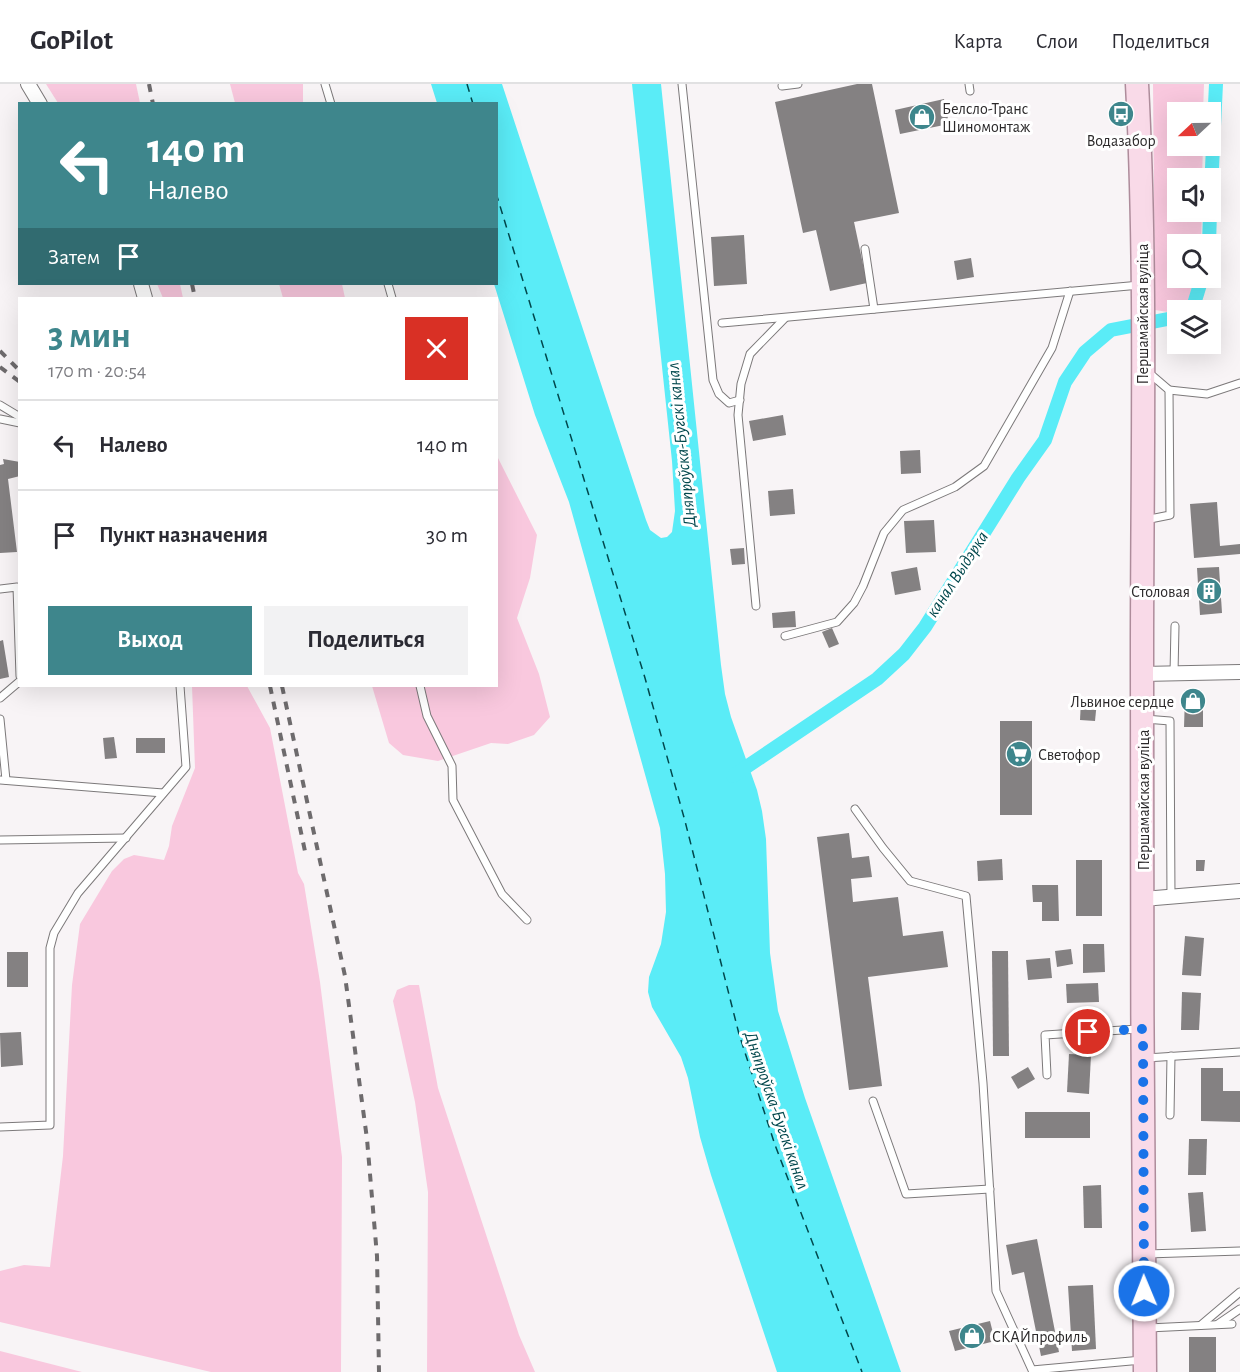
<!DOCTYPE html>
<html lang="ru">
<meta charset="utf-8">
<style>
:root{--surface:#fff;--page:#f2f2f3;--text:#2b2b33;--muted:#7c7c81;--line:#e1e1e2;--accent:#3e868c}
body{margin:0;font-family:"Alegreya Sans",sans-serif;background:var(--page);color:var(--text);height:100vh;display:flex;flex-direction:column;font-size:22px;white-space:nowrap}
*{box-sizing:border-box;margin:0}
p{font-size:20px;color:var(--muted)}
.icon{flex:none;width:33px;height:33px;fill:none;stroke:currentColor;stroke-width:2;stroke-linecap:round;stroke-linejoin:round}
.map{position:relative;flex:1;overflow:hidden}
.details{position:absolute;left:18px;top:213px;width:480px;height:390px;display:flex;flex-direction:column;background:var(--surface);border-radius:0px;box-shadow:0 6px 24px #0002}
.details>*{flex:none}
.guide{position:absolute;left:18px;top:18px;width:480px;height:183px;border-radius:0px;box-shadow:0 6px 24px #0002;background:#3e868c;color:#fff;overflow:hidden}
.needle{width:39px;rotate:248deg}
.fabs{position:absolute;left:1167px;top:18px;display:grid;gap:12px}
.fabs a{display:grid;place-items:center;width:54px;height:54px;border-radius:0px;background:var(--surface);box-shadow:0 6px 24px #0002;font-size:30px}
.pin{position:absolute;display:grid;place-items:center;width:51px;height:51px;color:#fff;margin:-26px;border:3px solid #fff;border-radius:50%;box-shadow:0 2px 6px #0007}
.me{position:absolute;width:66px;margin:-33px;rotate:359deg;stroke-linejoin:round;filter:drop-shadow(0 0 4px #0008)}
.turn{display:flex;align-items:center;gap:21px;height:126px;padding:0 30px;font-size:27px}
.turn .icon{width:78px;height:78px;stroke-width:2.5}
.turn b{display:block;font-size:42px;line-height:51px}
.then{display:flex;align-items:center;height:57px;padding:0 30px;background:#0003;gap:12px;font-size:22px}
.round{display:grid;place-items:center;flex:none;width:63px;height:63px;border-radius:0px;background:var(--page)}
.head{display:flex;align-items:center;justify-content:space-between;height:102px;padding:0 30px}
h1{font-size:36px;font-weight:600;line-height:45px;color:var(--accent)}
.primary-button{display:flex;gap:12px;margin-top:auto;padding:12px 30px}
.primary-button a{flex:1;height:69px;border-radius:0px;background:var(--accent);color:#fff;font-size:24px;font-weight:600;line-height:69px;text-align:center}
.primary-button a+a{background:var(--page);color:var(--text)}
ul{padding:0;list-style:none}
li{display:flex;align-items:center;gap:18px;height:90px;padding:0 30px;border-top:2px solid var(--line)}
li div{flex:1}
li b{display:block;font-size:22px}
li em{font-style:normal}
header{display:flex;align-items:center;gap:36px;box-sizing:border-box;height:84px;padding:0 30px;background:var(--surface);border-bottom:2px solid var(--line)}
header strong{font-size:28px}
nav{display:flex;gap:33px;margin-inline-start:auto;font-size:21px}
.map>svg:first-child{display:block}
</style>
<header>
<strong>GoPilot</strong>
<nav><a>Карта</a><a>Слои</a><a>Поделиться</a></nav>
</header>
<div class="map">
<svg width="1240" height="1288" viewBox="0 0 1240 1288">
<rect width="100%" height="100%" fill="#f8f4f6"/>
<g fill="#f9c8de">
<path d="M 46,0 L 136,0 L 140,19 L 58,19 Z"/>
<path d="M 230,0 L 303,0 L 303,19 L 235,19 Z"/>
<path d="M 1153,0 L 1204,0 L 1203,28 L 1178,28 L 1178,62 L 1203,62 L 1202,94 L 1178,94 L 1178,128 L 1202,128 L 1201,160 L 1178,160 L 1178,194 L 1195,194 L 1189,217 L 1174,229 L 1155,226 Z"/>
<path d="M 157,200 L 180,200 L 183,214 L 163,214 Z"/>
<path d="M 279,200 L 342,200 L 345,214 L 283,214 Z"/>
<path d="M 497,372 L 537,451 L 530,494 L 517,534 L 539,590 L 550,633 L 534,651 L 508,660 L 491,659 L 438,677 L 403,671 L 389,659 L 372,602 L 496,602 Z"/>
<path d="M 192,602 L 247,602 L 270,644 L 298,789 L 304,800 L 320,898 L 342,1073 L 341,1288 L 211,1288 L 0,1238 L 0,1187 L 24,1181 L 50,1183 L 63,1072 L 72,901 L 80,840 L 112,787 L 124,775 L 134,771 L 164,776 L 169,762 L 172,742 L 195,684 Z"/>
<path d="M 409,901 L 419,901 L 438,1004 L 519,1251 L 535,1288 L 427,1288 L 428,1108 L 415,1018 L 393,917 L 397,906 Z"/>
<path d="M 0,1267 L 82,1288 L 0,1288 Z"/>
</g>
<path fill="#5aecf7" d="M 431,0 L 502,0 L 646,436 L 650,446 L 661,454 L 667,453 L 672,448 L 675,427 L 672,377 L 632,0 L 661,0 L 721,581 L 725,610 L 731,633 L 757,706 L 762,727 L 766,755 L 770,869 L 778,927 L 805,1014 L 901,1288 L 777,1288 L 711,1091 L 700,1053 L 688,994 L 681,973 L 652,923 L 648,908 L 649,893 L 661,860 L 666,828 L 665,790 L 660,744 L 569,418 L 535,331 L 494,200 L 496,200 L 496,20 L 437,19 Z"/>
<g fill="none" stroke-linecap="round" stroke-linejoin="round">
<g stroke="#5aecf7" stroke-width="14">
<path d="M 1210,126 L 1216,0"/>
<path d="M 1209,160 L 1210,128"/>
<path d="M 1186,226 L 1194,220 L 1202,194"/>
<path d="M 733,692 L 877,595 L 904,570 L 925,543 L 1018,394 L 1045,356 L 1065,298 L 1085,268 L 1111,246 L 1178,233"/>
</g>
<g stroke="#01474c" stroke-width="1.5" stroke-dasharray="8 6" stroke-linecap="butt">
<path d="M 467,0 L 473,20"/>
<path d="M 496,109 L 645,594 L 685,737 L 739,950 L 775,1061 L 862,1288"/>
</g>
</g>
<g fill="#848182">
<path d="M 857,0 L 872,0 L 899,129 L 854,138 L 867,199 L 830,207 L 816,146 L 803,149 L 775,18 Z"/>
<path d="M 944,15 L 949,40 L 900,50 L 895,26 Z"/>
<path d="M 744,151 L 747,200 L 714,202 L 711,153 Z"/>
<path d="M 971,174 L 974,193 L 957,196 L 954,177 Z"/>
<path d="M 783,331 L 786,351 L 753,357 L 749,337 Z"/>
<path d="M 920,366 L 921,389 L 901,390 L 900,367 Z"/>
<path d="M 3,375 L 20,378 L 20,392 L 8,395 L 17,468 L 0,469 L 0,381 L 4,380 Z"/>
<path d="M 793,405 L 795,430 L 770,432 L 768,407 Z"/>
<path d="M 1217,418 L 1220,462 L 1240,460 L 1240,470 L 1194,474 L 1190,420 Z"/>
<path d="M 934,436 L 936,468 L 906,469 L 904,437 Z"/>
<path d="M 744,464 L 745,480 L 732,481 L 730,465 Z"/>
<path d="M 917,483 L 921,506 L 895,511 L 891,488 Z"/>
<path d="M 1219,483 L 1222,529 L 1200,531 L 1197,484 Z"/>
<path d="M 795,527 L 796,543 L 773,544 L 772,529 Z"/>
<path d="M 832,544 L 839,560 L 829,564 L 822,548 Z"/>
<path d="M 3,556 L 9,593 L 0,595 L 0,557 Z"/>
<path d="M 1185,611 L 1203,611 L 1203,643 L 1184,643 Z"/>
<path d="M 1081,616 L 1097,617 L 1095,637 L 1080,636 Z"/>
<rect x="1000" y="637" width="32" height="94"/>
<path d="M 114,653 L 117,674 L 105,675 L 103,654 Z"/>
<rect x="136" y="654" width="29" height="15"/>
<path d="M 849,749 L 852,774 L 869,772 L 872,793 L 851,795 L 853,818 L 898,813 L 903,852 L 943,847 L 948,883 L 868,893 L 882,1002 L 849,1006 L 817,753 Z"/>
<path d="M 1002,775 L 1003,796 L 978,797 L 977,777 Z"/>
<rect x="1076" y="776" width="26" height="56"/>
<path d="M 1196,776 L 1205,776 L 1204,787 L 1196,787 Z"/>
<path d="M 1032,801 L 1058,801 L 1059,837 L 1042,837 L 1042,818 L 1033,818 Z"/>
<path d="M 1185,852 L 1204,854 L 1201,892 L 1182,891 Z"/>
<path d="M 1083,860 L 1104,860 L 1105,888 L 1083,889 Z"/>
<path d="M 1071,865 L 1073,880 L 1057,883 L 1055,867 Z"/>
<path d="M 992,867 L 1008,867 L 1009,972 L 993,972 Z"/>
<rect x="7" y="868" width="21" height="35"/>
<path d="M 1050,874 L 1052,894 L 1028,896 L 1026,876 Z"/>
<path d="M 1098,899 L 1099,918 L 1067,919 L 1066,900 Z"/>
<path d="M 1182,908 L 1201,909 L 1199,946 L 1181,946 Z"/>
<path d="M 21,948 L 23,981 L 1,983 L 0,949 Z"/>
<path d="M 1069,970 L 1091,971 L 1089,1010 L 1067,1008 Z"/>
<path d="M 1028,983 L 1035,995 L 1018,1005 L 1011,993 Z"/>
<path d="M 1201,984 L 1223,984 L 1223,1007 L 1240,1007 L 1240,1038 L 1201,1037 Z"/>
<rect x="1025" y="1028" width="65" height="26"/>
<path d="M 1189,1055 L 1207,1055 L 1206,1091 L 1188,1091 Z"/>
<path d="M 1101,1101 L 1102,1144 L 1084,1144 L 1083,1102 Z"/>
<path d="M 1203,1108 L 1206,1147 L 1191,1148 L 1188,1109 Z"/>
<path d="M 1037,1155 L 1059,1268 L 1041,1272 L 1024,1188 L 1012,1191 L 1006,1161 Z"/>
<path d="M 1093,1201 L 1096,1265 L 1072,1267 L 1068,1202 Z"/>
<path d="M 990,1237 L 995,1257 L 955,1267 L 949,1247 Z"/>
<rect x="1189" y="1253" width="27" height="35"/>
</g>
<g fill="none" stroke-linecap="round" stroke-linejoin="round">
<g stroke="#7c797a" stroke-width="9">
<g id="service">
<path d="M 325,0 L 331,20"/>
<path d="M 682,0 L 713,296 L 719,310 L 729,319 L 740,316"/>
<path d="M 969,0 L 970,7"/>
<path d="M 782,2 L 798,0"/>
<path d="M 865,165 L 874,225"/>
<path d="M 388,200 L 392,214"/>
<path d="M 722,239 L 1140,201"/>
<path d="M 1169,306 L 1207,310 L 1240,299"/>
<path d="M 0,321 L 20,333"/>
<path d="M 0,335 L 20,339"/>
<path d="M 1145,436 L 1170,431 L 1169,306 L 1148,288"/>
<path d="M 0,505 L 17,503 L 20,592"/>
<path d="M 756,522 L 738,331 L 741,300 L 750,270 L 785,234"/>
<path d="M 785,552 L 837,538 L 854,519 L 863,502 L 884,449 L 903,426 L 955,403 L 984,382 L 1052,264 L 1070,207"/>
<path d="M 1174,589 L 1175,542"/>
<path d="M 420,602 L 427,632 L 452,682 L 453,716 L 502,810 L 527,836"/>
<path d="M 0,614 L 20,597"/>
<path d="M 0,635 L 6,696"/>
<path d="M 1145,635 L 1170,637 L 1171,813"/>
<path d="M 0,696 L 163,709"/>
<path d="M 855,725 L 883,764 L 910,797 L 966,812 L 983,999 L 996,1207 L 1032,1286 L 1142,1276"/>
<path d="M 0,756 L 126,754"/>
<path d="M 1146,974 L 1240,968"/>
<path d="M 1047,991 L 1045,951 L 1138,945"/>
<path d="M 873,1017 L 906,1110 L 990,1105"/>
<path d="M 1170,1031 L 1171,972"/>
<path d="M 0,1043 L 50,1041 L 50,864 L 54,849 L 78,809 L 186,683 L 180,602"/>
<path d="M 1147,1170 L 1240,1167"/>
<path d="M 1218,1240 L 1240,1225"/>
<path d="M 1201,1241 L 1240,1208"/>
<path d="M 1148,1244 L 1232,1240"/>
</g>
</g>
<g stroke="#7c797a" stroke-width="16">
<g id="minor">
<path d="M 28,0 L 40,20"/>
<path d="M 141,200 L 145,214"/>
<path d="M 1142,590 L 1240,588"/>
<path d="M 1143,815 L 1240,807"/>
</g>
</g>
<g stroke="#ae8c9b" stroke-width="25">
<path id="primary" d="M 1137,0 C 1147,189 1142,380 1142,570 C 1141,809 1143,1049 1145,1288"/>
</g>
<use href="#service" stroke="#fff" stroke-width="7"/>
<use href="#minor" stroke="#fff" stroke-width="14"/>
<use href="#primary" stroke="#f9dae8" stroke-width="22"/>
<g stroke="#6e6b6d" stroke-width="4" stroke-dasharray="8 8" stroke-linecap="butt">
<path d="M 149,0 L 153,20"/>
<path d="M 192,200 L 195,214"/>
<path d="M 0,267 L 20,287"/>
<path d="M 0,283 L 20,298"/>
<path d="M 270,602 L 306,772"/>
<path d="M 282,602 L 345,892 L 367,1055 L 377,1172 L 379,1288"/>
</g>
</g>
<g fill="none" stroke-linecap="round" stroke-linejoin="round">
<path stroke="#1a73e8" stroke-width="10" stroke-dasharray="0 18" d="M 1088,948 L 1143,945 L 1144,1207"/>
</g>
<defs>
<g id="bus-disc" transform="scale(1.35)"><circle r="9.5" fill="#3e868c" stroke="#fff"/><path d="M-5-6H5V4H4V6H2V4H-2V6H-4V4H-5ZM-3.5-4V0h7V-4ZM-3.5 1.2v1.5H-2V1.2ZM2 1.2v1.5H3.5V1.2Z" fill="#fff"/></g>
<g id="shop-disc" transform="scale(1.35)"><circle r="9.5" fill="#3e868c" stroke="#fff"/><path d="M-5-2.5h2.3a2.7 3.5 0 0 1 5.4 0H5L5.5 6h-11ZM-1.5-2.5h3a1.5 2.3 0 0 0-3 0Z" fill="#fff"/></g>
<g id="building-disc" transform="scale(1.35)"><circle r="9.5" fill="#3e868c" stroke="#fff"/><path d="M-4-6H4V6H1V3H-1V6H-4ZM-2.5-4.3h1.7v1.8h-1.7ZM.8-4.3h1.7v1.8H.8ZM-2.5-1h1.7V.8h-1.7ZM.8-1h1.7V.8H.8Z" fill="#fff"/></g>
<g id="supermarket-disc" transform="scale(1.35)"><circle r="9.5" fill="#3e868c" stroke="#fff"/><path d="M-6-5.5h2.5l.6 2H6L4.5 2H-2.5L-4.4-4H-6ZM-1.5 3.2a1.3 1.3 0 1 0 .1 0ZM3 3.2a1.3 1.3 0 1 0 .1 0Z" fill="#fff"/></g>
</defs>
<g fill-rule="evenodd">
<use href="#bus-disc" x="1121" y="30"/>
<use href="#shop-disc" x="922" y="33"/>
<use href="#building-disc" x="1209" y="507"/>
<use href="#shop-disc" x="1193" y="617"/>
<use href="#supermarket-disc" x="1019" y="670"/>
<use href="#shop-disc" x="972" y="1252"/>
</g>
<g text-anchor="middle" stroke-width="6" stroke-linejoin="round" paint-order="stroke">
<g font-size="16" fill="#2b292a" stroke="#fff" text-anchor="start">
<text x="942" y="30">Белсло-Транс<tspan x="942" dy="18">Шиномонтаж</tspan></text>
<text x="1121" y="62" text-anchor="middle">Водазабор</text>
<text x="1190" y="513" text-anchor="end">Столовая</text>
<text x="1174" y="623" text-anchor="end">Львиное сердце</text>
<text x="1038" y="676">Светофор</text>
<text x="992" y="1258">СКАЙпрофиль</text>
</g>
<g font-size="16" fill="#2b292a" stroke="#fff">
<text transform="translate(1142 230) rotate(-90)" y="6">Першамайская вуліца</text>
<text transform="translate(1143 716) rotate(-90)" y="6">Першамайская вуліца</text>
</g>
<g font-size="18" font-style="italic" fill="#01474c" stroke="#fff">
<text transform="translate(681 361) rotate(-96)" y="6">Дняпроўска-Бугскі канал</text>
<text transform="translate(957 490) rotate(-57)" y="6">канал Выдэрка</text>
<text transform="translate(777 1026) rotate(71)" y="6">Дняпроўска-Бугскі канал</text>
</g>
</g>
</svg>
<div class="fabs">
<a><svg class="needle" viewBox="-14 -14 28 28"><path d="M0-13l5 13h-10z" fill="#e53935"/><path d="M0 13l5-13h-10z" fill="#7c7c81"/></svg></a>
<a><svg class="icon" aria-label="sound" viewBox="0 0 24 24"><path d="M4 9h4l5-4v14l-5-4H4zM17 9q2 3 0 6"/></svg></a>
<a><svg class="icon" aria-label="search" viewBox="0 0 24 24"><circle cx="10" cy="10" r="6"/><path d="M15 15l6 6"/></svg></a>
<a><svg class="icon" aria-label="layers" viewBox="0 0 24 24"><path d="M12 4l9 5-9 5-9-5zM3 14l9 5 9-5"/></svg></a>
</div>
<div class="pin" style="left:1088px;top:948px;background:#d93025"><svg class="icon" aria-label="arrive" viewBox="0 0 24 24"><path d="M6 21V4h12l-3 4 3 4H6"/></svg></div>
<svg class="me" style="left:1144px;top:1207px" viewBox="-20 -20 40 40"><circle r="17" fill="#1a73e8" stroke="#fff" stroke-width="3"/><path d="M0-11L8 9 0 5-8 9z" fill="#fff"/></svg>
<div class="guide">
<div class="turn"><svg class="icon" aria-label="left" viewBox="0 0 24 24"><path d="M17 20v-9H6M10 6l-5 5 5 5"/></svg><div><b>140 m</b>Налево</div></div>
<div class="then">Затем<svg class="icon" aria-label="arrive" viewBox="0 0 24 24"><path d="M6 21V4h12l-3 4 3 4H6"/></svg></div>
</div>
<section class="details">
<div class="head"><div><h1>3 мин</h1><p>170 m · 20:54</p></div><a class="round" style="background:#d93025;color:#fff"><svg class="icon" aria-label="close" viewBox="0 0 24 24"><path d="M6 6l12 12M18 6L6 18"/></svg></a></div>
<ul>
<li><svg class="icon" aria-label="left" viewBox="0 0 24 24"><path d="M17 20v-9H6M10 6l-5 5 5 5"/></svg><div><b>Налево</b></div><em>140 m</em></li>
<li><svg class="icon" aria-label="arrive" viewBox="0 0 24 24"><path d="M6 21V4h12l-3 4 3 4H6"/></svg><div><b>Пункт назначения</b></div><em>30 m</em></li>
</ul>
<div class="primary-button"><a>Выход</a><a>Поделиться</a></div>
</section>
</div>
